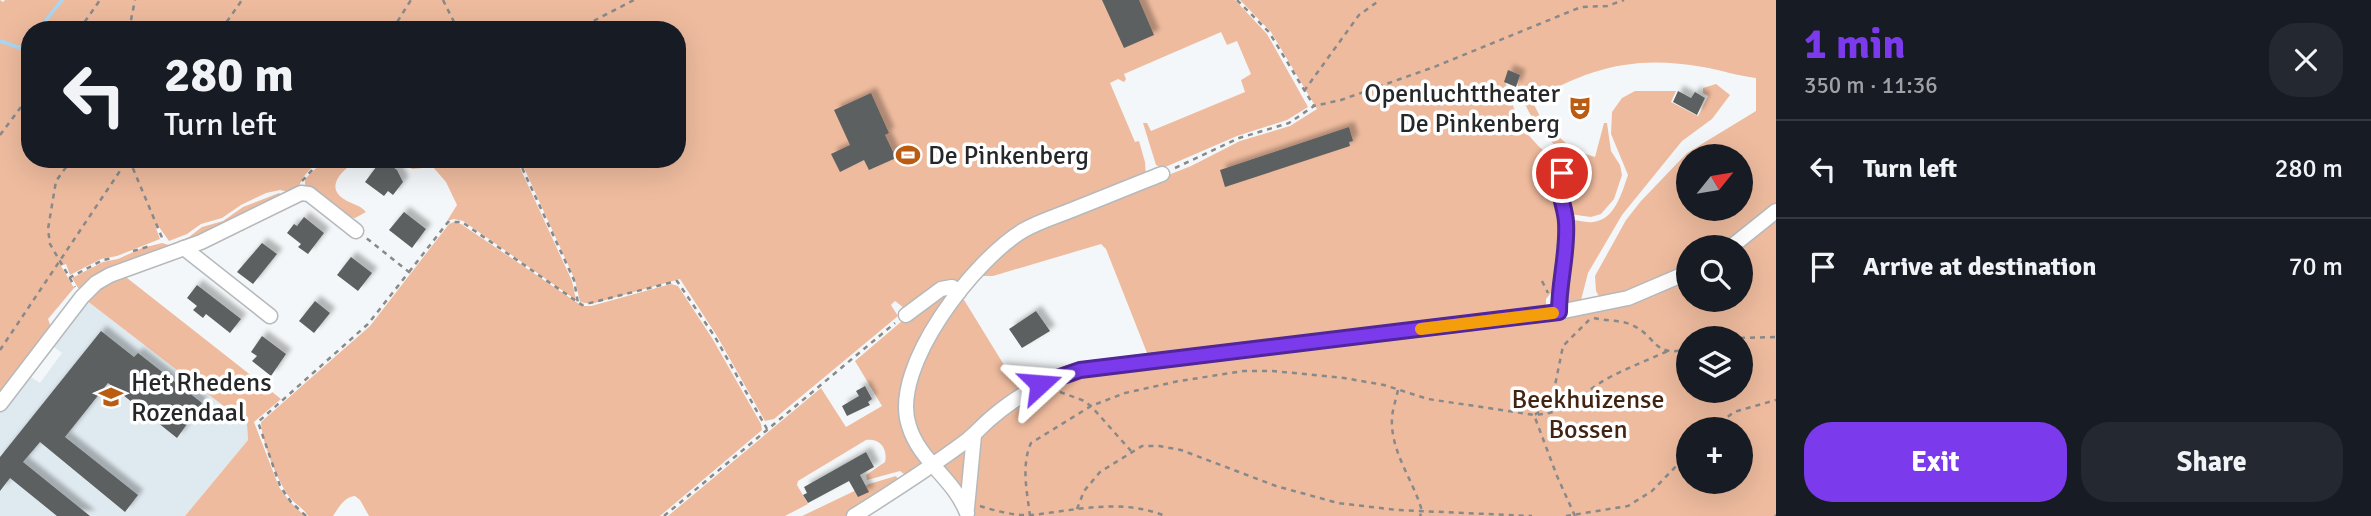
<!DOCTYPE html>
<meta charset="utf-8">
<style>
:root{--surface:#171b24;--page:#242831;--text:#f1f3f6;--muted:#9ea1a6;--line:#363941;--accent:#7c3aed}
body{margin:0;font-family:Signika,sans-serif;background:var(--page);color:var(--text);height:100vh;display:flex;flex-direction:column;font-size:26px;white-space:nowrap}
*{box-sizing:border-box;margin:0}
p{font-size:23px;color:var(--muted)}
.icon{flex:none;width:38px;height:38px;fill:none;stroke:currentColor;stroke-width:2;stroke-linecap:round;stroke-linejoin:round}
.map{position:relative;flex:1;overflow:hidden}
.drawer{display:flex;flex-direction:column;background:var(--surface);width:595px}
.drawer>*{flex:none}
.top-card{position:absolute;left:21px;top:21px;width:665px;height:147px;border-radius:28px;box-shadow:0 7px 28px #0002;background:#171b24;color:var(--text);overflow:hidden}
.needle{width:46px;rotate:60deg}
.tools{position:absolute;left:1676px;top:144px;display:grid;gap:14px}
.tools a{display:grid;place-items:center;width:77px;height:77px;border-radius:50%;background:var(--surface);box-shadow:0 7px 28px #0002;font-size:35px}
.pin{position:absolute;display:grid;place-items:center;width:60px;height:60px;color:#fff;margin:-30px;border:4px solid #fff;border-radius:50%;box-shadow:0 2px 7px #0007}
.me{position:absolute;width:77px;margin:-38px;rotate:71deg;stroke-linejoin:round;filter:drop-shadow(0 0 5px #0008)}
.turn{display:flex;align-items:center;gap:24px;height:147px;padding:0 28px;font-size:32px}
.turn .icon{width:91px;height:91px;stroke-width:2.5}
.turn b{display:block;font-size:49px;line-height:60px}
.round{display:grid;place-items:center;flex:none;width:74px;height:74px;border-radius:28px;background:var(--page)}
.summary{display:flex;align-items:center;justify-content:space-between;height:119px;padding:0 28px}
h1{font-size:42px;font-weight:800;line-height:52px;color:var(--accent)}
.button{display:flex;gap:14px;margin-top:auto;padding:14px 28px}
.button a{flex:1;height:80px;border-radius:28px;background:var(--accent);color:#fff;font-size:28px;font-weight:800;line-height:80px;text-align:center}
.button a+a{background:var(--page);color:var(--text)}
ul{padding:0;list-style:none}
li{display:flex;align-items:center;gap:21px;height:98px;padding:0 28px;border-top:2px solid var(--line)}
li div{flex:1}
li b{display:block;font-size:26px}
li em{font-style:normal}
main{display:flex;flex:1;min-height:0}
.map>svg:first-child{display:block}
</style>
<main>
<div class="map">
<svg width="1776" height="516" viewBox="0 0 1776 516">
<defs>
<filter id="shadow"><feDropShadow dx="5.5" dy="-5.5" stdDeviation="2" flood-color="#0004"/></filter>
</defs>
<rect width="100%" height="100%" fill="#f4f7f9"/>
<path fill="#dfeaf0" d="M 86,300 L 247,424 L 248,440 L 185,516 L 0,516 L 0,411 L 28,375 L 40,383 L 62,353 L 51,345 Z"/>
<g fill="#eebb9e" fill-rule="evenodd">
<path d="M 0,0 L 3,2 L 5,0 L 1235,0 L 1267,34 L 1308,107 L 1287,120 L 1237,136 L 1163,168 L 1156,165 L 1143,123 L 1147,123 L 1151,131 L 1245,92 L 1241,80 L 1251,74 L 1237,41 L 1227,45 L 1221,32 L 1124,74 L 1126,79 L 1124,82 L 1118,79 L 1110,83 L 1135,142 L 1139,141 L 1145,162 L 1146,177 L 1024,226 L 958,286 L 904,308 L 895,301 L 891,305 L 898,316 L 774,419 L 765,421 L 717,336 L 680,279 L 591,304 L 580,302 L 575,280 L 520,159 L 677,159 L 677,30 L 30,30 L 30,159 L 324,159 C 311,167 303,174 298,189 L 289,192 L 280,190 L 266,193 L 241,205 L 222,218 L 201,224 L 187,234 L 169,241 L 159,227 L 156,228 L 160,239 L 117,256 L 101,259 L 70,275 L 66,264 L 61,266 L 74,288 L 48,319 L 52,330 L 0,396 Z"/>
<path d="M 1240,0 L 1776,0 L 1776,207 L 1724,247 L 1689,247 L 1689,268 L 1648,287 L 1601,300 L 1596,291 L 1595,276 L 1626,220 L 1641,201 L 1687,153 L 1756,111 L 1756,78 C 1738,76 1721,70 1703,67 C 1636,55 1590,67 1532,101 L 1543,122 L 1571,148 L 1566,154 C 1537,132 1526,112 1515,77 L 1505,80 C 1516,121 1526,139 1560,164 L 1562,217 L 1555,288 L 1546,299 L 1546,310 L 1149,358 L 1106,249 L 1101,244 L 993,276 L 984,276 L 981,271 L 1027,231 L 1191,166 L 1240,141 L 1290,126 L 1317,109 L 1271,32 ZM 1689,156 L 1741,156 L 1741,208 L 1689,208 Z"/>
<path d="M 1716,84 L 1730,95 L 1712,119 L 1682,141 L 1622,215 L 1588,273 L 1580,304 L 1566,306 L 1571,220 C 1578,220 1586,223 1593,222 C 1615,220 1622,192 1628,175 L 1611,134 L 1612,112 L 1622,98 L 1635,91 L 1676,91 L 1671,102 L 1698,116 L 1708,96 L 1703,93 L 1703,88 Z"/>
<path d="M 1604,123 L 1607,123 L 1611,151 L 1620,165 L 1622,175 L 1614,199 L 1601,214 L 1591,217 L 1569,214 L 1561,181 L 1567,175 L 1584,169 L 1574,157 L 1579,152 L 1595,157 Z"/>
<path d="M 333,159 L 359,159 C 345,168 321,187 347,201 C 355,205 360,205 366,212 L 355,218 L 343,216 L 305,185 L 305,179 L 315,169 Z"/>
<path d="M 399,159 L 516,159 L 572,281 L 576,300 L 463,221 L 454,219 L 447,221 L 457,205 L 446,182 L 433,167 L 412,169 Z"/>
<path d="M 279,193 L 283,196 L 80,291 L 72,278 L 103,262 L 118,259 L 142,248 L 162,243 L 169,245 L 189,237 L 202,227 L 223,221 L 243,207 Z"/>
<path d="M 1776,216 L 1776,516 L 969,516 L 981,434 L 1017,403 L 1063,378 L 1496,323 L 1689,277 L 1689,299 L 1741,299 L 1741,247 ZM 1689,338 L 1741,338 L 1741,390 L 1689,390 ZM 1689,429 L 1741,429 L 1741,481 L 1689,481 Z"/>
<path d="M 454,222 L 461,224 L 582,306 L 591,306 L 671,284 L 678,286 L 712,338 L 761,424 L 762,430 L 660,516 L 369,516 L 360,500 L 355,496 C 344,497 339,507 333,516 L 308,516 C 304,509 298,506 292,500 C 279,486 261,441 261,422 L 370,326 L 449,224 Z"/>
<path d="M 122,274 L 281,399 L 254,422 L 279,487 L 290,502 L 305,516 L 185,516 L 248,440 L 247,424 L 86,300 L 99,286 Z"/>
<path d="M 952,290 L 903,399 L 925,464 L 908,477 L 900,471 L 867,480 L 866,475 L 885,462 C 888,449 880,438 866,440 L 798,481 L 797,485 L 808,504 L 785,516 L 668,516 L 821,388 L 846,427 L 882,406 L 855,361 L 902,321 Z"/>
<path d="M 961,295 L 1020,391 L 935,458 L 911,425 L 909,412 L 919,366 Z"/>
<path d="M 962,451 L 966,454 L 965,496 L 940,469 Z"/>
<path d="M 896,476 L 901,483 L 846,516 L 802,516 L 869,484 Z"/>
</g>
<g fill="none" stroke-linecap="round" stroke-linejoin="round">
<g stroke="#a7d8f4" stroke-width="3.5">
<path d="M 38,30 L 62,0"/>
<path d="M 0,41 L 23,49 L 30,40"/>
</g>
</g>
<g fill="#5d6061" filter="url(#shadow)">
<path d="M 1102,0 L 1139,0 L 1154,35 L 1124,48 Z"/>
<path d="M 1508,70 L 1520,75 L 1516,87 L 1504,82 Z"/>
<path d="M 1678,91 L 1691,98 L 1695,92 L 1705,98 L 1697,115 L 1673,102 Z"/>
<path d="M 871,93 L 889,133 L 885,135 L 896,158 L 869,170 L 864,160 L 840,172 L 831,154 L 850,145 L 834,110 Z"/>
<path d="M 1349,127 L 1353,141 L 1349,142 L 1350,146 L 1225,187 L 1220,170 Z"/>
<path d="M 382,159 L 397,170 L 403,182 L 393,195 L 388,191 L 384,196 L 365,182 Z"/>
<path d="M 404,212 L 426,229 L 412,248 L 389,230 Z"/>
<path d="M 304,217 L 324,233 L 308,254 L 298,247 L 301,244 L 287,233 L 294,224 L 297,226 Z"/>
<path d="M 262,243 L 277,254 L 253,284 L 237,272 Z"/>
<path d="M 351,257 L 372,273 L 358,291 L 337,275 Z"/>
<path d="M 197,285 L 241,319 L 230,333 L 206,314 L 203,318 L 193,310 L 197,306 L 187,298 Z"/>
<path d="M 315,301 L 330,313 L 314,333 L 299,321 Z"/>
<path d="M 1036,311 L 1050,331 L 1022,348 L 1009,329 Z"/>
<path d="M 101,331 L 134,357 L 138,353 L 202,403 L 177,438 L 108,383 L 65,437 L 138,495 L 125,512 L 40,442 L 23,462 L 90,516 L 57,516 L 10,478 L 0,491 L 0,457 Z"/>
<path d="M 262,336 L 286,354 L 271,376 L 252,361 L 257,356 L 251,352 Z"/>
<path d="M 865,386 L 872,399 L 868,402 L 870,405 L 847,416 L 842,406 L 859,396 L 856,391 Z"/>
<path d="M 866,452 L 874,467 L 860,475 L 869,492 L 858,497 L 849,481 L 808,503 L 803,495 L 807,493 L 804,487 Z"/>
</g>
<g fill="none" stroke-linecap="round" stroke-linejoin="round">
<g stroke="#b6b9bb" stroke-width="17">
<g id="minor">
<path d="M 1731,247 L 1776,211"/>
<path d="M 184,248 L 270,316"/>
<path d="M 1559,312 L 1566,235 L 1566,218 L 1558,183 L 1568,161"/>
<path d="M 906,315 L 941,289 L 952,287 L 959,292"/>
<path d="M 0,404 L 82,297 L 96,283 L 110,275 L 201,242 L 301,193 L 309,194 L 356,231"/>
<path d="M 967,508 L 974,435"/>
<path d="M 967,513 C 953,477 920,462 909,426 C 889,367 976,258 1024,230 C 1038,222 1054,217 1069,211 C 1100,199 1131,186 1162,174"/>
<path d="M 854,516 C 892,492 930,468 966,441 C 975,434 982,426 990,419 C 1018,395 1045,380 1080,370 L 1559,312 L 1628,298 L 1689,272"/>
</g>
</g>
<g stroke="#87898a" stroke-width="2.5" stroke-dasharray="5 5" stroke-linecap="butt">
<path d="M 443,0 L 458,30"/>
<path d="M 1237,0 L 1269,32 L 1314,106"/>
<path d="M 79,30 L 100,0"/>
<path d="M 129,30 L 135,0"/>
<path d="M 221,30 L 242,0"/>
<path d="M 392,30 L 411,0"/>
<path d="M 576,30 L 634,0"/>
<path d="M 1304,91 L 1359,15 L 1380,0"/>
<path d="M 0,135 L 30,95"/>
<path d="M 72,159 L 56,181 L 48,229 L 50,244 L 75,287"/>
<path d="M 129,159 L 163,240"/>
<path d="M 518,159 L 574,280 L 578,303"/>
<path d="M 1175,168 L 1239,138 L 1289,123 L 1314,106 L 1341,100 L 1434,67 L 1581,7 L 1607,6 L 1624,0"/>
<path d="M 302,181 L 314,168 L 329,159"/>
<path d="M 133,251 L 150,246"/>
<path d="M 409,272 L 448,222 L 462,222 L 582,305 L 677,281 L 715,337 L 767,429"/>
<path d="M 69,278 L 103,260 L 114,258"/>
<path d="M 1542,281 L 1548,293"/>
<path d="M 1594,318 C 1606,321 1621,320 1632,325 C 1658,337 1652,358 1689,349"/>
<path d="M 1740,338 L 1776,337"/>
<path d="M 0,350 L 128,159"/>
<path d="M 1398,390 C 1396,399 1393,408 1392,417 C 1390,452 1413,479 1422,511 L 1420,516"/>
<path d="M 1060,392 L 1082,400 L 1091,406 L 1131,451"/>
<path d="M 1712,429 L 1734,412 L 1776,400"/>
<path d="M 980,506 C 996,511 1015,516 1032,515 C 1077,510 1122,498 1165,516"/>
<path d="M 1077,509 L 1084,491 L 1100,472 L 1142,446 L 1159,446 L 1181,450 L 1276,486 L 1338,503 L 1397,510 L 1532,516"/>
<path d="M 306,516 L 291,502 L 280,486 L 258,422 L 368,324 L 409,272 L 365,237"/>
<path d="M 664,516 L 895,323"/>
<path d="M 1030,516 C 1027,492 1021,465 1031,443 L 1091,406 L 1125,393 L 1179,381 L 1244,371 L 1273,371 L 1344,378 L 1384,385 L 1428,399 L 1534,415 C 1572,413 1582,391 1612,376 C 1630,367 1650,359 1668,351"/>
<path d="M 1566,516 L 1628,506 L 1652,491 L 1689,453"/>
<path d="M 1575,516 L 1557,476 L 1534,415 L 1543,410 L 1552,400 L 1563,346 L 1589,320"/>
<path d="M 1775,516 L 1776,515"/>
</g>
<use href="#minor" stroke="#fff" stroke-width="14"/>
</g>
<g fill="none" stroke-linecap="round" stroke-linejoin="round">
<g stroke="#51269a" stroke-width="18">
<path id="route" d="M 1040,384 L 1080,370 L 1559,312 C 1559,281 1568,253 1566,222 C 1565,205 1555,189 1562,173"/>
</g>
<use href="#route" stroke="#7c3aed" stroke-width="12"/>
<path stroke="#f59e0b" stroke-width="12" d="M 1421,329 L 1553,313"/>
</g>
<defs>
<g id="theatre-bare" transform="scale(1.89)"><path d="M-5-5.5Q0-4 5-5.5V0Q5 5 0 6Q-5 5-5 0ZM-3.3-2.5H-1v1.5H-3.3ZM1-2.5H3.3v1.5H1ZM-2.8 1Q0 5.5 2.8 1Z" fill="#ba5c12" stroke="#fff" stroke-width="2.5" paint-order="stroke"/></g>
<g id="stadium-bare" transform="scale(1.89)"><path d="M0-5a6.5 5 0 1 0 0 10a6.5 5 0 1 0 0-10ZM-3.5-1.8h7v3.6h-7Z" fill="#ba5c12" stroke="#fff" stroke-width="2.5" paint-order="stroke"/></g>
<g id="school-bare" transform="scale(1.89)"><path d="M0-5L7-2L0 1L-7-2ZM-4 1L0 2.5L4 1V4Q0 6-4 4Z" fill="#ba5c12" stroke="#fff" stroke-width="2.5" paint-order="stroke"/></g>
</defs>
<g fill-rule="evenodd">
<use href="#theatre-bare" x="1580" y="108"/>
<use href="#stadium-bare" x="908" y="155"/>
<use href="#school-bare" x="111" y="397"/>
</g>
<g text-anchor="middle" stroke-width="7" stroke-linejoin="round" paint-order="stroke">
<g font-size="26" fill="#262728" stroke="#fff" text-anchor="start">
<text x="1560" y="102" text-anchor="end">Openluchttheater<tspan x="1560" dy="30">De Pinkenberg</tspan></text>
<text x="928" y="164">De Pinkenberg</text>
<text x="131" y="391">Het Rhedens<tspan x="131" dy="30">Rozendaal</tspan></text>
</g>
<g font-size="26" fill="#432412" stroke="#fff">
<text x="1588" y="408">Beekhuizense<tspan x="1588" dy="30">Bossen</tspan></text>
</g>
</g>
</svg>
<div class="tools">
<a><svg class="needle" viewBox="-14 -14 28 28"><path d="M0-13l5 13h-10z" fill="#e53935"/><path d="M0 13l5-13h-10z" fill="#9ea1a6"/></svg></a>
<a><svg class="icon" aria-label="search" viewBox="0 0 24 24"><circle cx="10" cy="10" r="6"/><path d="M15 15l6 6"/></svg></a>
<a><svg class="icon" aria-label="layers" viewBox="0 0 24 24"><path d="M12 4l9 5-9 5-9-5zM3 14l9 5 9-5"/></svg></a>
<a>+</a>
</div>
<div class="pin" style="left:1562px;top:173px;background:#d93025"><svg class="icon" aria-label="arrive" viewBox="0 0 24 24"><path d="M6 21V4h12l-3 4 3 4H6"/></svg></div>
<svg class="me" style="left:1040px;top:384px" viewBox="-20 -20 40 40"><path d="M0-17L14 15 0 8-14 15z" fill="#7c3aed" stroke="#fff" stroke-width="4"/></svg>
<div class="top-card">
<div class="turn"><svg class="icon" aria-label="left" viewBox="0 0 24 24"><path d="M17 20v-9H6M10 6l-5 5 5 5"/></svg><div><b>280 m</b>Turn left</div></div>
</div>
</div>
<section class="drawer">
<div class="summary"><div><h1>1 min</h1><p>350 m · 11:36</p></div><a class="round"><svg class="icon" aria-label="close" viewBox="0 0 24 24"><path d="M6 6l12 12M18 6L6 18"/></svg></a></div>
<ul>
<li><svg class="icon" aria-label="left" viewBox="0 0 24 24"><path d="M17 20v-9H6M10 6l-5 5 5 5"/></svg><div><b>Turn left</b></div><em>280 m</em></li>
<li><svg class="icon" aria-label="arrive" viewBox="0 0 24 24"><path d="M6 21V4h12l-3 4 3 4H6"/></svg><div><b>Arrive at destination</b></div><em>70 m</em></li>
</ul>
<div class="button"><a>Exit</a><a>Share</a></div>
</section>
</main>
